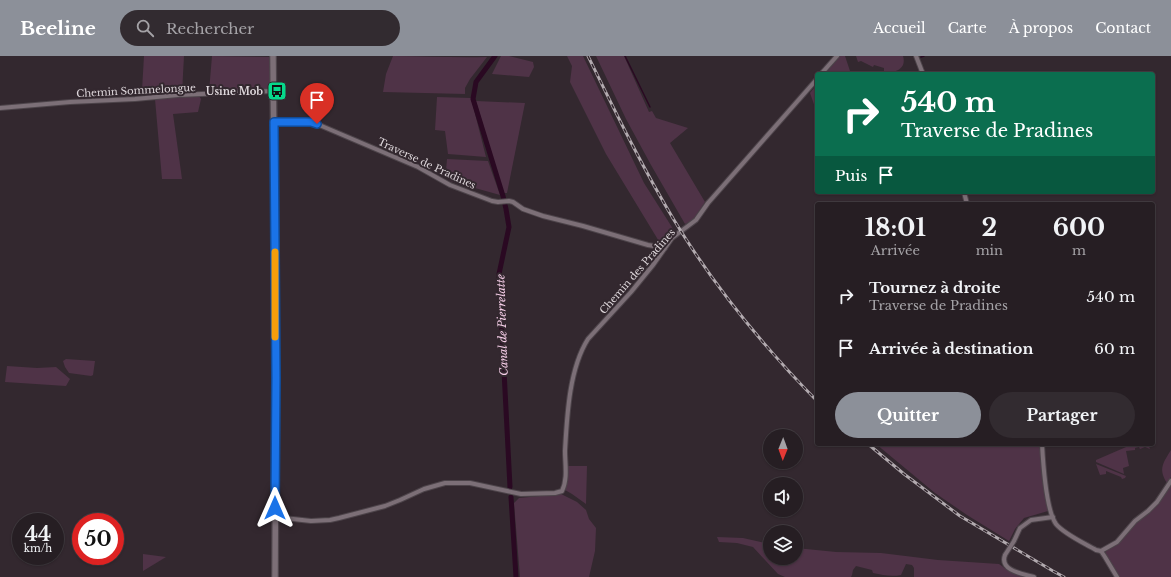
<!DOCTYPE html>
<html lang="fr">
<meta charset="utf-8">
<style>
:root{--surface:#261e23;--page:#322b30;--text:#f1f3f6;--muted:#a4a2a6;--line:#423c41;--accent:#8c9099}
body{margin:0;font-family:"Libre Baskerville",serif;background:var(--page);color:var(--text);height:100vh;display:flex;flex-direction:column;font-size:15px;white-space:nowrap}
*{box-sizing:border-box;margin:0}
p{font-size:13px;color:var(--muted)}
.icon{flex:none;width:22px;height:22px;fill:none;stroke:currentColor;stroke-width:2;stroke-linecap:round;stroke-linejoin:round}
.map{position:relative;flex:1;overflow:hidden}
.sheet{position:absolute;left:815px;top:146px;width:340px;height:244px;display:flex;flex-direction:column;background:var(--surface);border-radius:4px;box-shadow:0 1px 3px #0004,0 0 0 1px var(--line)}
.sheet>*{flex:none}
.banner{position:absolute;left:815px;top:16px;width:340px;height:122px;border-radius:4px;box-shadow:0 1px 3px #0004,0 0 0 1px var(--line);background:#0b6e4f;color:#fff;overflow:hidden}
.needle{width:26px;rotate:181deg}
.tools{position:absolute;left:763px;top:373px;display:grid;gap:8px}
.tools a{display:grid;place-items:center;width:40px;height:40px;border-radius:50%;background:var(--surface);box-shadow:0 1px 3px #0004,0 0 0 1px var(--line);font-size:20px}
.speed{position:absolute;left:12px;top:457px;display:flex;gap:8px;font-size:20px;font-weight:700;text-align:center}
.speed>*{display:grid;place-content:center;width:52px;height:52px;border-radius:50%;background:var(--surface);box-shadow:0 1px 3px #0004,0 0 0 1px var(--line);line-height:1}
.speed small{font-size:10px;font-weight:400}
.speed .limit{border:6px solid #d22;background:#fff;color:#111}
.pin{position:absolute;display:grid;place-items:center;width:34px;height:34px;color:#fff;margin:-41px -17px;border-radius:50% 50% 50% 0;rotate:-45deg;box-shadow:0 0 4px #0007}
.pin .icon{rotate:45deg}
.me{position:absolute;width:44px;margin:-22px;rotate:0deg;stroke-linejoin:round;filter:drop-shadow(0 0 3px #0008)}
.turn{display:flex;align-items:center;gap:14px;height:84px;padding:0 20px;font-size:18px}
.turn .icon{width:52px;height:52px;stroke-width:2.5}
.turn b{display:block;font-size:28px;line-height:34px}
.then{display:flex;align-items:center;height:38px;padding:0 20px;background:#0003;gap:8px;font-size:15px}
.eta{display:flex;justify-content:space-evenly;align-items:center;height:68px;text-align:center}
.eta b{font-size:24px;font-weight:700;line-height:28px}
.primary-button{display:flex;gap:8px;margin-top:auto;padding:8px 20px}
.primary-button a{flex:1;height:46px;border-radius:24px;background:var(--accent);color:#fff;font-size:16px;font-weight:700;line-height:46px;text-align:center}
.primary-button a+a{background:var(--page);color:var(--text)}
ul{padding:0;list-style:none}
li{display:flex;align-items:center;gap:12px;height:52px;padding:0 20px}
li div{flex:1}
li b{display:block;font-size:15px}
li em{font-style:normal}
header{display:flex;align-items:center;gap:24px;box-sizing:border-box;height:56px;padding:0 20px;background:var(--accent);color:#fff}
header strong{font-size:19px}
nav{display:flex;gap:22px;margin-inline-start:auto;font-size:14px}
.search{width:280px;height:36px;background:var(--page);display:flex;align-items:center;gap:10px;box-sizing:border-box;padding:0 14px;border-radius:22px;color:var(--muted);font-size:15px}
.map>svg:first-child{display:block}
</style>
<header>
<strong>Beeline</strong>
<div class="search"><svg class="icon" aria-label="search" viewBox="0 0 24 24"><circle cx="10" cy="10" r="6"/><path d="M15 15l6 6"/></svg>Rechercher</div>
<nav><a>Accueil</a><a>Carte</a><a>À propos</a><a>Contact</a></nav>
</header>
<div class="map">
<svg width="1171" height="521" viewBox="0 0 1171 521">
<rect width="100%" height="100%" fill="#33282f"/>
<g fill="#4f3347">
<path d="M 144,0 L 184,0 L 182,37 L 145,39 L 142,34 Z"/>
<path d="M 212,0 L 270,1 L 271,33 L 209,36 Z"/>
<path d="M 393,0 C 424,0 456,2 487,1 L 470,23 L 465,32 L 465,38 L 383,36 L 386,18 Z"/>
<path d="M 501,0 L 509,0 L 533,6 L 534,11 L 529,21 L 492,18 Z"/>
<path d="M 567,0 L 583,0 L 644,127 L 675,176 L 660,187 L 606,98 L 570,26 L 572,10 Z"/>
<path d="M 596,0 L 624,0 L 649,56 L 652,55 L 656,62 L 688,72 L 670,87 L 705,146 L 693,164 L 685,168 L 651,109 L 626,63 Z"/>
<path d="M 840,0 L 845,0 L 851,18 L 825,18 Z"/>
<path d="M 856,0 L 903,0 C 907,13 895,17 884,17 L 884,12 L 874,9 L 873,11 L 861,5 L 858,6 Z"/>
<path d="M 817,28 L 817,54 L 816,54 L 810,37 Z"/>
<path d="M 199,40 L 201,43 L 198,56 L 173,58 L 182,123 L 162,123 L 155,43 Z"/>
<path d="M 437,41 L 471,42 L 486,101 L 448,98 L 445,75 L 435,74 Z"/>
<path d="M 476,45 L 525,47 L 507,137 L 503,137 Z"/>
<path d="M 447,103 L 488,105 L 500,139 L 450,125 L 446,115 Z"/>
<path d="M 66,303 L 95,305 L 93,319 L 91,320 L 69,317 L 65,311 L 63,305 Z"/>
<path d="M 7,310 L 37,312 L 56,311 L 70,323 L 66,330 L 5,326 Z"/>
<path d="M 876,388 L 1039,388 L 1048,455 L 1024,462 L 1015,473 L 1009,485 L 967,459 L 935,437 Z"/>
<path d="M 1133,388 L 1148,388 L 1150,393 L 1145,391 L 1140,393 L 1139,391 L 1135,392 L 1135,394 L 1126,395 L 1129,410 L 1123,412 L 1124,418 L 1096,406 L 1096,404 Z"/>
<path d="M 1171,394 L 1171,421 L 1167,427 C 1158,413 1163,407 1171,394 Z"/>
<path d="M 1096,408 L 1126,420 L 1125,422 L 1122,423 L 1121,421 L 1106,415 L 1106,418 L 1100,419 Z"/>
<path d="M 567,410 L 587,410 L 586,448 L 572,438 L 565,434 L 567,425 Z"/>
<path d="M 1171,429 L 1171,521 L 1119,521 L 1105,496 L 1118,486 L 1135,465 L 1150,456 L 1160,446 Z"/>
<path d="M 561,438 L 577,446 L 586,454 L 589,463 L 596,472 L 595,495 L 589,521 L 520,521 L 514,447 L 519,442 Z"/>
<path d="M 717,481 L 743,482 L 770,488 L 770,502 L 796,502 L 796,492 L 836,496 L 881,497 L 938,504 L 999,508 L 1009,515 L 1025,521 L 914,521 L 914,512 L 912,509 L 906,508 L 901,519 C 891,521 883,519 873,517 L 872,514 L 856,510 L 853,514 L 852,519 L 851,521 L 785,521 L 778,518 L 753,491 L 737,487 L 719,486 Z"/>
<path d="M 143,498 L 166,501 L 143,515 Z"/>
</g>
<g fill="none" stroke-linecap="round" stroke-linejoin="round">
<g stroke="#2a0922" stroke-width="1.5">
<path d="M 625,0 L 650,51"/>
<path d="M 921,1 L 924,0"/>
</g>
<g stroke="#2a0922" stroke-width="5">
<path d="M 495,0 L 476,26 L 473,43 L 503,140 L 506,153 L 509,171 L 499,218 L 510,431"/>
<path d="M 511,441 L 516,521"/>
</g>
<g stroke="#4d444a" stroke-width="6">
<g id="minor">
<path d="M 916,0 L 923,18"/>
<path d="M 821,18 L 837,0"/>
<path d="M 0,52 L 70,46 L 135,43 L 178,39 L 274,35"/>
<path d="M 274,67 L 311,66 L 317,68 L 418,111 L 450,129 L 492,145 L 498,146 L 509,145 L 513,146 L 523,153 L 543,160 L 583,170 L 648,189 L 665,192"/>
<path d="M 964,136 L 967,148"/>
<path d="M 1042,388 C 1043,406 1046,454 1056,468 C 1064,478 1084,487 1096,494 L 1101,495"/>
<path d="M 275,461 L 311,465 L 330,464 L 339,462 L 385,450 L 400,444 L 424,433 L 445,427 L 470,427 L 521,438 L 555,437 L 562,435 C 568,423 565,408 565,395 C 567,360 569,313 588,283 L 631,236 L 653,209 L 672,182 L 696,164 L 708,147 L 817,23"/>
<path d="M 1014,485 L 1020,472 L 1031,464 L 1053,461"/>
<path d="M 1101,495 L 1117,486 L 1135,465 L 1148,455 L 1157,446 L 1171,425"/>
<path d="M 1101,495 L 1105,501 L 1117,521"/>
<path d="M 1005,499 C 999,515 1024,518 1034,521"/>
</g>
</g>
<g stroke="#4d444a" stroke-width="8">
<path id="secondary" d="M 273,0 L 276,321 L 275,521"/>
</g>
<use href="#minor" stroke="#7c6f77" stroke-width="4"/>
<use href="#secondary" stroke="#7c6f77" stroke-width="5.5"/>
<g stroke="#b2aaaf" stroke-width="3">
<g id="rail">
<path d="M 588,0 C 615,55 642,111 674,164 C 714,230 763,290 817,345"/>
<path d="M 868,388 L 904,418 L 960,460 L 1053,515 L 1064,521"/>
</g>
</g>
<use href="#rail" stroke="#33282f" stroke-width="1.5" stroke-dasharray="4.5" stroke-linecap="butt"/>
<g stroke="#4d444a" stroke-width="6" stroke-linecap="butt">
<path id="minor-bridge" d="M 1005,499 L 1014,485"/>
</g>
<use href="#minor-bridge" stroke="#7c6f77" stroke-width="4"/>
</g>
<g fill="none" stroke-linecap="round" stroke-linejoin="round">
<g stroke="#114b97" stroke-width="10">
<path id="route" d="M 275,452 L 276,321 L 274,66 L 311,66 L 317,68"/>
</g>
<use href="#route" stroke="#1a73e8" stroke-width="7"/>
<path stroke="#f59e0b" stroke-width="7" d="M 275,196 L 275,281"/>
</g>
<defs>
<g id="bus-square" transform="scale(1)"><rect x="-9" y="-9" width="18" height="18" rx="4" fill="#06d98b" stroke="#33282f"/><path d="M-5-6H5V4H4V6H2V4H-2V6H-4V4H-5ZM-3.5-4V0h7V-4ZM-3.5 1.2v1.5H-2V1.2ZM2 1.2v1.5H3.5V1.2Z" fill="#111"/></g>
</defs>
<g fill-rule="evenodd">
<use href="#bus-square" x="277" y="35"/>
</g>
<g text-anchor="middle" stroke-width="4" stroke-linejoin="round" paint-order="stroke">
<g font-size="10" fill="#ded7db" stroke="#33282f">
<text transform="translate(136 34) rotate(-3)" y="4">Chemin Sommelongue</text>
<text transform="translate(427 107) rotate(25)" y="4">Traverse de Pradines</text>
<text transform="translate(637 215) rotate(-49)" y="4">Chemin des Pradines</text>
</g>
<g font-size="10" font-weight="bold" fill="#ded7db" stroke="#33282f" text-anchor="end">
<text x="263" y="39">Usine Mob</text>
</g>
<g font-size="11" font-style="italic" fill="#f7cfe9" stroke="#33282f">
<text transform="translate(502 269) rotate(-92)" y="4">Canal de Pierrelatte</text>
</g>
</g>
</svg>
<div class="tools">
<a><svg class="needle" viewBox="-14 -14 28 28"><path d="M0-13l5 13h-10z" fill="#e53935"/><path d="M0 13l5-13h-10z" fill="#a4a2a6"/></svg></a>
<a><svg class="icon" aria-label="sound" viewBox="0 0 24 24"><path d="M4 9h4l5-4v14l-5-4H4zM17 9q2 3 0 6"/></svg></a>
<a><svg class="icon" aria-label="layers" viewBox="0 0 24 24"><path d="M12 4l9 5-9 5-9-5zM3 14l9 5 9-5"/></svg></a>
</div>
<div class="speed"><div>44<small>km/h</small></div><div class="limit">50</div></div>
<div class="pin" style="left:317px;top:68px;background:#d93025"><svg class="icon" aria-label="arrive" viewBox="0 0 24 24"><path d="M6 21V4h12l-3 4 3 4H6"/></svg></div>
<svg class="me" style="left:275px;top:452px" viewBox="-20 -20 40 40"><path d="M0-17L14 15 0 8-14 15z" fill="#1a73e8" stroke="#fff" stroke-width="4"/></svg>
<div class="banner">
<div class="turn"><svg class="icon" aria-label="right" viewBox="0 0 24 24"><path d="M7 20v-9h11M14 6l5 5-5 5"/></svg><div><b>540 m</b>Traverse de Pradines</div></div>
<div class="then">Puis<svg class="icon" aria-label="arrive" viewBox="0 0 24 24"><path d="M6 21V4h12l-3 4 3 4H6"/></svg></div>
</div>
<section class="sheet">
<div class="eta">
<div><b>18:01</b><p>Arrivée</p></div>
<div><b>2</b><p>min</p></div>
<div><b>600</b><p>m</p></div>
</div>
<ul>
<li><svg class="icon" aria-label="right" viewBox="0 0 24 24"><path d="M7 20v-9h11M14 6l5 5-5 5"/></svg><div><b>Tournez à droite</b><p>Traverse de Pradines</p></div><em>540 m</em></li>
<li><svg class="icon" aria-label="arrive" viewBox="0 0 24 24"><path d="M6 21V4h12l-3 4 3 4H6"/></svg><div><b>Arrivée à destination</b></div><em>60 m</em></li>
</ul>
<div class="primary-button"><a>Quitter</a><a>Partager</a></div>
</section>
</div>
